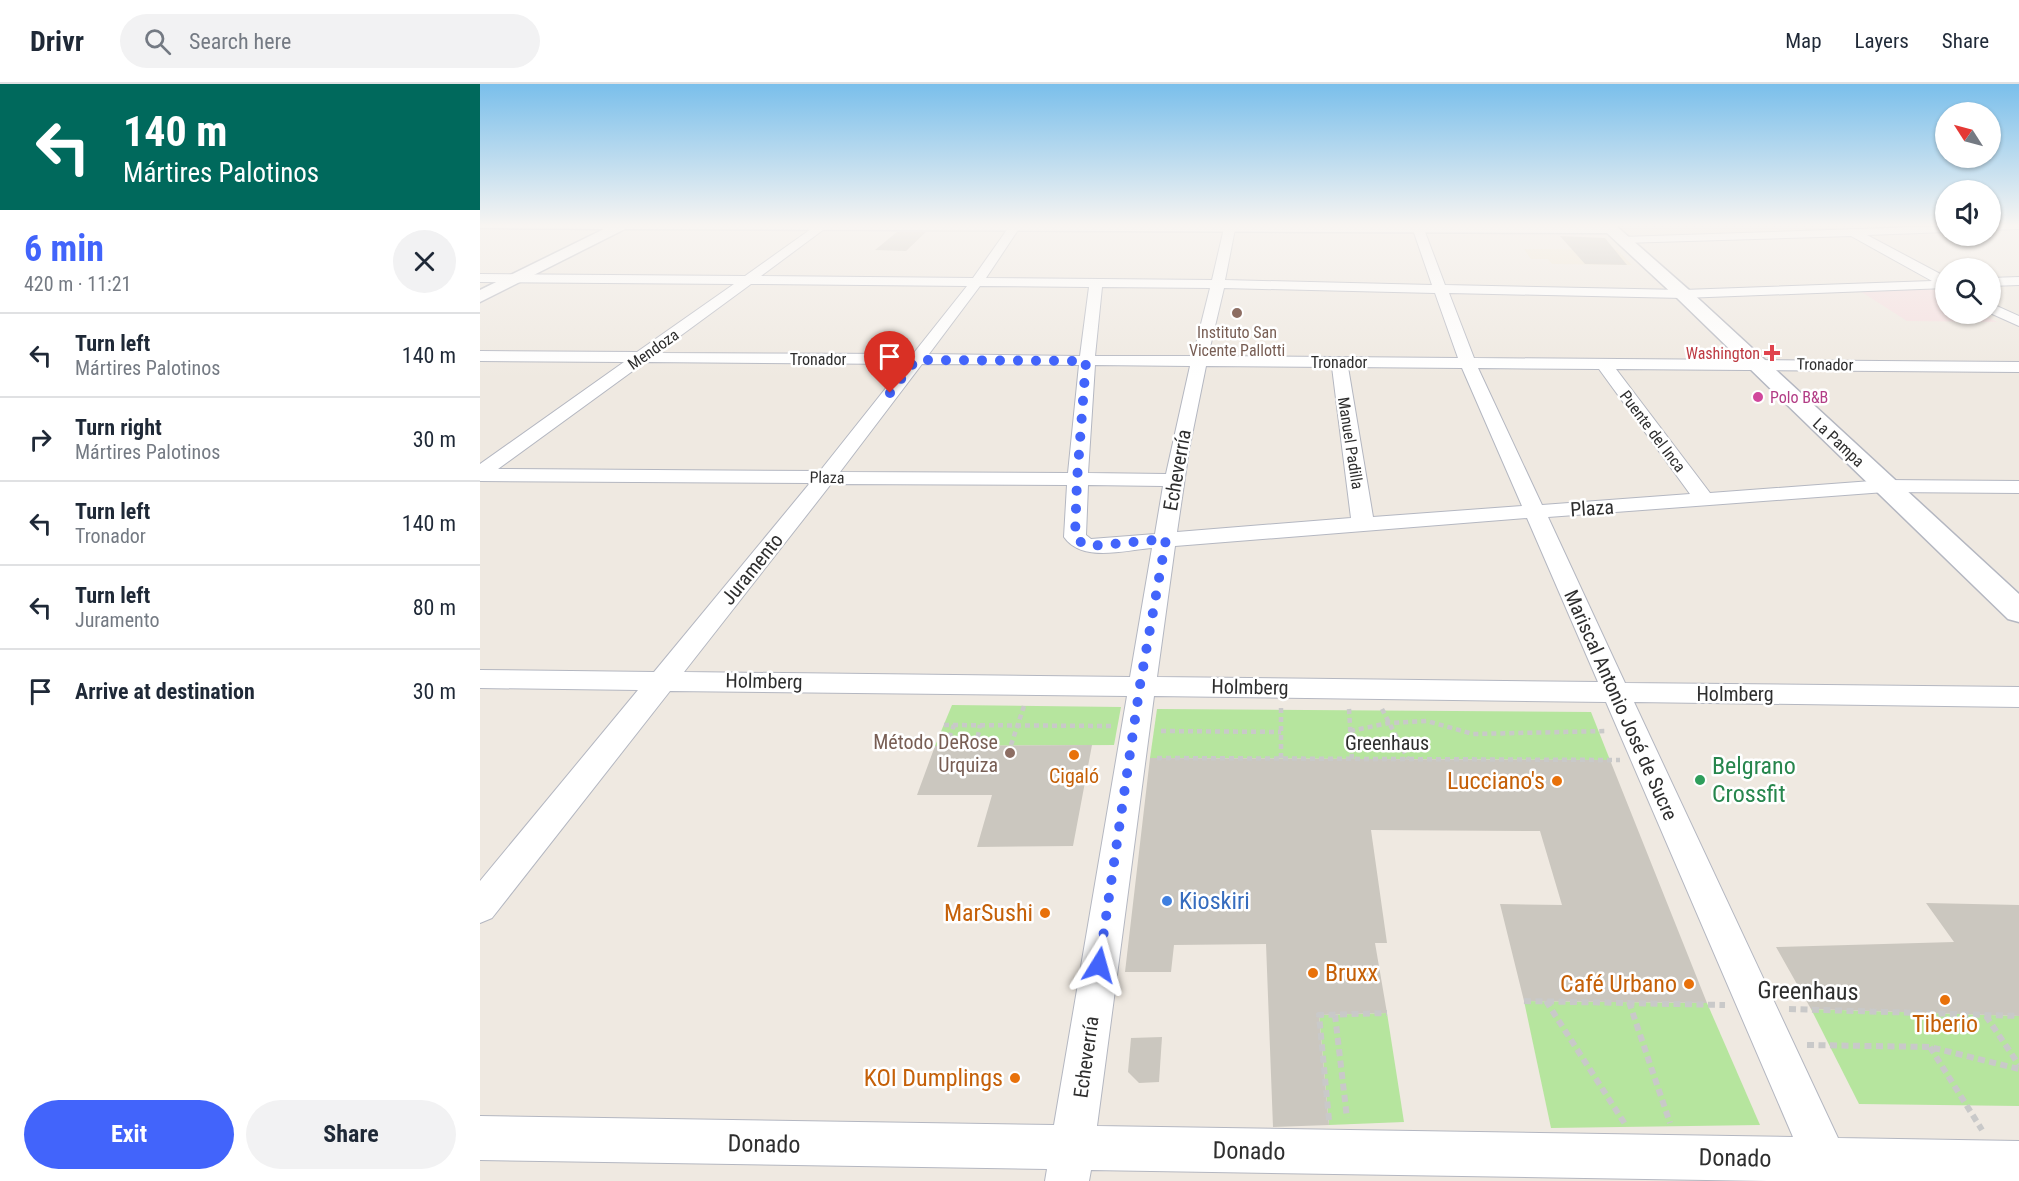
<!DOCTYPE html>
<meta charset="utf-8">
<style>
:root{--surface:#fff;--page:#f2f2f3;--text:#1f2937;--muted:#747a83;--line:#e0e1e3;--accent:#4264fb}
body{margin:0;font-family:"Roboto Condensed",sans-serif;background:var(--page);color:var(--text);height:100vh;display:flex;flex-direction:column;font-size:22px;white-space:nowrap}
*{box-sizing:border-box;margin:0}
p{font-size:20px;color:var(--muted)}
.icon{flex:none;width:33px;height:33px;fill:none;stroke:currentColor;stroke-width:2;stroke-linecap:round;stroke-linejoin:round}
.map{position:relative;flex:1;overflow:hidden}
.drawer{display:flex;flex-direction:column;background:var(--surface);width:480px}
.drawer>*{flex:none}
.top-card{background:#00695c;color:#fff;overflow:hidden}
.needle{width:39px;rotate:306deg}
.tools{position:absolute;left:1455px;top:18px;display:grid;gap:12px}
.tools a{display:grid;place-items:center;width:66px;height:66px;border-radius:50%;background:var(--surface);box-shadow:0 2px 4px #0004;font-size:30px}
.pin{position:absolute;display:grid;place-items:center;width:51px;height:51px;color:#fff;margin:-62px -26px;border-radius:50% 50% 50% 0;rotate:-45deg;box-shadow:0 0 6px #0007}
.pin .icon{rotate:45deg}
.me{position:absolute;width:66px;margin:-33px;rotate:8deg;stroke-linejoin:round;filter:drop-shadow(0 0 4px #0008)}
.turn{display:flex;align-items:center;gap:21px;height:126px;padding:0 24px;font-size:27px}
.turn .icon{width:78px;height:78px;stroke-width:2.5}
.turn b{display:block;font-size:42px;line-height:51px}
.round{display:grid;place-items:center;flex:none;width:63px;height:63px;border-radius:32px;background:var(--page)}
.summary{display:flex;align-items:center;justify-content:space-between;height:102px;padding:0 24px}
h1{font-size:36px;font-weight:700;line-height:45px;color:var(--accent)}
.cta{display:flex;gap:12px;margin-top:auto;padding:12px 24px}
.cta a{flex:1;height:69px;border-radius:36px;background:var(--accent);color:#fff;font-size:24px;font-weight:700;line-height:69px;text-align:center}
.cta a+a{background:var(--page);color:var(--text)}
ul{padding:0;list-style:none}
li{display:flex;align-items:center;gap:18px;height:84px;padding:0 24px;border-top:2px solid var(--line)}
li div{flex:1}
li b{display:block;font-size:22px}
li em{font-style:normal}
header{display:flex;align-items:center;gap:36px;box-sizing:border-box;height:84px;padding:0 30px;background:var(--surface);border-bottom:2px solid var(--line)}
header strong{font-size:28px}
nav{display:flex;gap:33px;margin-inline-start:auto;font-size:21px}
.search{width:420px;height:54px;background:var(--page);display:flex;align-items:center;gap:15px;box-sizing:border-box;padding:0 21px;border-radius:33px;color:var(--muted);font-size:22px}
main{display:flex;flex:1;min-height:0}
.map>svg:first-child{display:block}
</style>
<header>
<strong>Drivr</strong>
<div class="search"><svg class="icon" aria-label="search" viewBox="0 0 24 24"><circle cx="10" cy="10" r="6"/><path d="M15 15l6 6"/></svg>Search here</div>
<nav><a>Map</a><a>Layers</a><a>Share</a></nav>
</header>
<main>
<section class="drawer">
<div class="top-card">
<div class="turn"><svg class="icon" aria-label="left" viewBox="0 0 24 24"><path d="M17 20v-9H6M10 6l-5 5 5 5"/></svg><div><b>140 m</b>Mártires Palotinos</div></div>
</div>
<div class="summary"><div><h1>6 min</h1><p>420 m · 11:21</p></div><a class="round"><svg class="icon" aria-label="close" viewBox="0 0 24 24"><path d="M6 6l12 12M18 6L6 18"/></svg></a></div>
<ul>
<li><svg class="icon" aria-label="left" viewBox="0 0 24 24"><path d="M17 20v-9H6M10 6l-5 5 5 5"/></svg><div><b>Turn left</b><p>Mártires Palotinos</p></div><em>140 m</em></li>
<li><svg class="icon" aria-label="right" viewBox="0 0 24 24"><path d="M7 20v-9h11M14 6l5 5-5 5"/></svg><div><b>Turn right</b><p>Mártires Palotinos</p></div><em>30 m</em></li>
<li><svg class="icon" aria-label="left" viewBox="0 0 24 24"><path d="M17 20v-9H6M10 6l-5 5 5 5"/></svg><div><b>Turn left</b><p>Tronador</p></div><em>140 m</em></li>
<li><svg class="icon" aria-label="left" viewBox="0 0 24 24"><path d="M17 20v-9H6M10 6l-5 5 5 5"/></svg><div><b>Turn left</b><p>Juramento</p></div><em>80 m</em></li>
<li><svg class="icon" aria-label="arrive" viewBox="0 0 24 24"><path d="M6 21V4h12l-3 4 3 4H6"/></svg><div><b>Arrive at destination</b></div><em>30 m</em></li>
</ul>
<div class="cta"><a>Exit</a><a>Share</a></div>
</section>
<div class="map">
<svg width="1539" height="1097" viewBox="0 0 1539 1097">
<rect width="100%" height="100%" fill="#efe9e1"/>
<path fill="#f0e6d1" d="M 1044,165 L 1137,166 L 1152,181 L 1072,180 L 1068,175 L 1051,175 Z"/>
<path fill="#f5dfe0" d="M 1451,205 L 1465,210 L 1466,230 L 1501,230 L 1517,238 L 1427,237 L 1380,207 Z"/>
<g fill="#b6e59e">
<path d="M 472,621 L 641,623 L 634,661 L 455,662 Z"/>
<path d="M 677,625 L 1111,628 L 1130,676 L 670,674 Z"/>
<path d="M 1044,917 L 1227,919 L 1280,1041 L 1071,1044 Z"/>
<path d="M 1331,925 L 1539,932 L 1539,1022 L 1379,1020 Z"/>
<path d="M 907,929 L 924,1038 L 849,1041 L 839,931 Z"/>
</g>
<g fill="#cbc7bf">
<path d="M 417,148 L 446,148 L 426,167 L 395,166 Z"/>
<path d="M 1080,152 L 1125,154 L 1147,181 L 1105,180 Z"/>
<path d="M 612,661 L 593,762 L 497,763 L 512,711 L 437,711 L 455,662 Z"/>
<path d="M 670,674 L 1130,676 L 1227,919 L 1044,917 L 1020,820 L 1082,821 L 1060,747 L 891,746 L 907,859 L 895,859 L 907,929 L 839,931 L 849,1041 L 793,1043 L 786,860 L 694,861 L 691,888 L 645,888 Z"/>
<path d="M 1446,819 L 1539,821 L 1539,932 L 1331,925 L 1296,863 L 1474,858 Z"/>
<path d="M 682,953 L 679,998 L 659,999 L 648,988 L 651,954 Z"/>
</g>
<g fill="none" stroke-linecap="round" stroke-linejoin="round">
<g stroke="#b4b7c1" stroke-width="2">
<g id="street">
<path d="M 338,140 L 351,140 L 281,192 L 493,194 L 531,140 L 542,140 L 506,194 L 732,196 L 745,140 L 756,140 L 745,196 L 952,201 L 931,140 L 942,140 L 965,201 L 1203,206 L 1452,197 L 1371,152 L 1142,159 L 1136,156 L 1142,153 L 1466,142 L 1466,148 L 1387,151 L 1466,193 L 1466,204 L 1203,214 L 969,209 L 994,274 L 1539,278 L 1539,288 L 1136,285 L 1230,409 L 1405,396 L 1539,397 L 1539,409 L 1405,408 L 1068,433 L 1145,599 L 1539,603 L 1539,623 L 1154,618 L 1358,1054 L 1539,1057 L 1539,1097 L 1287,1097 L 611,1086 L 609,1097 L 565,1097 L 567,1085 L 0,1076 L 0,1032 L 574,1041 L 647,612 L 190,607 L 12,834 L 0,839 L 0,797 L 158,606 L 0,604 L 0,586 L 174,588 L 330,399 L 0,397 L 0,380 L 144,278 L 0,277 L 0,267 L 157,268 L 254,200 L 0,198 L 0,190 L 265,192 ZM 271,200 L 487,202 L 433,270 L 177,269 ZM 500,202 L 609,203 L 600,272 L 449,270 ZM 622,203 L 730,204 L 713,272 L 615,272 ZM 744,204 L 955,209 L 978,274 L 728,272 ZM 165,278 L 425,280 L 340,387 L 18,385 ZM 442,280 L 599,281 L 588,389 L 360,388 ZM 615,281 L 710,282 L 686,390 L 608,389 ZM 726,282 L 852,283 L 871,434 L 697,448 L 709,366 ZM 868,283 L 982,284 L 1042,422 L 893,433 ZM 998,284 L 1119,285 L 1210,410 L 1062,421 ZM 351,400 L 587,401 L 584,453 C 602,479 645,466 672,464 L 650,593 L 204,588 ZM 608,401 L 683,402 L 675,450 L 611,455 L 606,451 ZM 1047,434 L 1118,598 L 677,593 L 695,462 ZM 674,612 L 1126,618 L 1313,1053 L 617,1042 Z"/>
<path d="M 1510,140 L 1539,140 L 1539,145 L 1510,146 Z"/>
<path d="M 1539,193 L 1539,201 L 1510,202 L 1510,194 Z"/>
<path d="M 1510,219 L 1539,232 L 1539,242 L 1510,229 Z"/>
</g>
</g>
<g stroke="#b4b7c1" stroke-width="3">
<path id="secondary" d="M 0,140 L 1134,140 L 1209,206 L 1539,510 L 1539,538 L 1528,535 L 1197,214 L 1127,149 L 145,145 L 0,218 L 0,206 L 124,145 L 0,144 Z"/>
</g>
<g stroke="#c9c9c9" stroke-width="4.5" stroke-dasharray="5 4" stroke-linecap="butt">
<path d="M 801,624 L 801,675"/>
<path d="M 869,625 L 872,675"/>
<path d="M 902,625 L 928,675"/>
<path d="M 464,641 L 631,642"/>
<path d="M 681,647 L 801,648"/>
<path d="M 870,647 L 909,639 L 947,637 L 993,650 L 1127,647"/>
<path d="M 531,661 L 544,622"/>
<path d="M 466,662 L 474,641"/>
<path d="M 496,662 L 500,641"/>
<path d="M 677,674 L 1140,676"/>
</g>
<g stroke="#c9c9c9" stroke-width="6" stroke-dasharray="7 4.5" stroke-linecap="butt">
<path d="M 1044,917 L 1245,921"/>
<path d="M 1066,917 L 1145,1040"/>
<path d="M 1149,918 L 1190,1039"/>
<path d="M 1309,925 L 1539,932"/>
<path d="M 855,931 L 867,1034"/>
<path d="M 1506,932 L 1539,981"/>
<path d="M 1327,961 L 1450,963 L 1539,985"/>
<path d="M 1450,963 L 1502,1046"/>
<path d="M 849,1036 L 839,931 L 907,929"/>
</g>
<use href="#street" fill="#fff" fill-rule="evenodd"/>
<use href="#secondary" fill="#fff" fill-rule="evenodd"/>
</g>
<linearGradient id="sky" x2="0" y2="1"><stop stop-color="#7abfeb"/><stop offset="0.48" stop-color="#f8f5f2"/><stop offset="1" stop-color="#f8f5f2" stop-opacity="0"/></linearGradient>
<rect width="1539" height="294" fill="url(#sky)"/>
<g fill="none" stroke-linecap="round" stroke-linejoin="round">
<path stroke="#4264fb" stroke-width="10" stroke-dasharray="0 18" d="M 410,309 L 436,276 L 606,277 L 597,396 L 595,453 L 603,460 L 611,462 L 686,455 L 660,601 L 619,881"/>
</g>
<g fill="#8d6e63" stroke="#fff" stroke-width="2">
<circle cx="757" cy="229" r="6"/>
<circle cx="530" cy="669" r="6"/>
</g>
<path fill="#e0444e" stroke="#fff" stroke-width="2" d="M1289 260h6v6h6v6h-6v6h-6v-6h-6v-6h6z"/>
<circle fill="#d1479c" stroke="#fff" stroke-width="2" cx="1278" cy="313" r="6"/>
<g fill="#e8710a" stroke="#fff" stroke-width="2">
<circle cx="594" cy="671" r="6"/>
<circle cx="1077" cy="697" r="6"/>
<circle cx="565" cy="829" r="6"/>
<circle cx="833" cy="889" r="6"/>
<circle cx="1209" cy="900" r="6"/>
<circle cx="1465" cy="916" r="6"/>
<circle cx="535" cy="994" r="6"/>
</g>
<circle fill="#2e9e5b" stroke="#fff" stroke-width="2" cx="1220" cy="696" r="6"/>
<circle fill="#3f7fe0" stroke="#fff" stroke-width="2" cx="687" cy="817" r="6"/>
<g text-anchor="middle" stroke-width="5" stroke-linejoin="round" paint-order="stroke">
<g font-size="16" fill="#785e54" stroke="#fff">
<text x="757" y="254">Instituto San<tspan x="757" dy="18">Vicente Pallotti</tspan></text>
</g>
<g font-size="16" fill="#2e2e2e" stroke="#fff">
<text transform="translate(173 265) rotate(-35)" y="6">Mendoza</text>
<text x="338" y="281">Tronador</text>
<text x="859" y="284">Tronador</text>
<text transform="translate(1345 280) rotate(1)" y="6">Tronador</text>
<text transform="translate(1173 347) rotate(53)" y="6">Puente del Inca</text>
<text transform="translate(1359 358) rotate(43)" y="6">La Pampa</text>
<text transform="translate(871 359) rotate(81)" y="6">Manuel Padilla</text>
<text transform="translate(347 393) rotate(1)" y="6">Plaza</text>
</g>
<g font-size="16" fill="#be3a42" stroke="#fff" text-anchor="end">
<text x="1280" y="275">Washington</text>
</g>
<g font-size="16" fill="#b23c85" stroke="#fff" text-anchor="start">
<text x="1290" y="319">Polo B&amp;B</text>
</g>
<g font-size="20" fill="#2e2e2e" stroke="#fff">
<text transform="translate(697 386) rotate(-80)" y="7">Echeverría</text>
<text transform="translate(1112 424) rotate(-4)" y="7">Plaza</text>
<text transform="translate(272 485) rotate(-51)" y="7">Juramento</text>
<text transform="translate(284 597) rotate(1)" y="7">Holmberg</text>
<text transform="translate(770 603) rotate(1)" y="7">Holmberg</text>
<text x="1255" y="617">Holmberg</text>
<text transform="translate(1141 621) rotate(66)" y="7">Mariscal Antonio José de Sucre</text>
<text x="907" y="666">Greenhaus</text>
<text transform="translate(606 973) rotate(-82)" y="7">Echeverría</text>
</g>
<g font-size="20" fill="#785e54" stroke="#fff" text-anchor="end">
<text x="518" y="665">Método DeRose<tspan x="518" dy="23">Urquiza</tspan></text>
</g>
<g font-size="20" fill="#c56008" stroke="#fff">
<text x="594" y="699">Cigaló</text>
</g>
<g font-size="24" fill="#27864d" stroke="#fff" text-anchor="start">
<text x="1232" y="690">Belgrano<tspan x="1232" dy="28">Crossfit</tspan></text>
</g>
<g font-size="24" fill="#c56008" stroke="#fff" text-anchor="end">
<text x="1065" y="705">Lucciano's</text>
<text x="553" y="837">MarSushi</text>
<text x="845" y="897" text-anchor="start">Bruxx</text>
<text x="1197" y="908">Café Urbano</text>
<text x="1465" y="948" text-anchor="middle">Tiberio</text>
<text x="523" y="1002">KOI Dumplings</text>
</g>
<g font-size="24" fill="#366cbe" stroke="#fff" text-anchor="start">
<text x="699" y="825">Kioskiri</text>
</g>
<g font-size="24" fill="#2e2e2e" stroke="#fff">
<text transform="translate(1328 907) rotate(1)" y="8">Greenhaus</text>
<text transform="translate(284 1060) rotate(1)" y="8">Donado</text>
<text transform="translate(769 1067) rotate(1)" y="8">Donado</text>
<text transform="translate(1255 1074) rotate(1)" y="8">Donado</text>
</g>
</g>
</svg>
<div class="tools">
<a><svg class="needle" viewBox="-14 -14 28 28"><path d="M0-13l5 13h-10z" fill="#e53935"/><path d="M0 13l5-13h-10z" fill="#747a83"/></svg></a>
<a><svg class="icon" aria-label="sound" viewBox="0 0 24 24"><path d="M4 9h4l5-4v14l-5-4H4zM17 9q2 3 0 6"/></svg></a>
<a><svg class="icon" aria-label="search" viewBox="0 0 24 24"><circle cx="10" cy="10" r="6"/><path d="M15 15l6 6"/></svg></a>
</div>
<div class="pin" style="left:410px;top:309px;background:#d93025"><svg class="icon" aria-label="arrive" viewBox="0 0 24 24"><path d="M6 21V4h12l-3 4 3 4H6"/></svg></div>
<svg class="me" style="left:619px;top:881px" viewBox="-20 -20 40 40"><path d="M0-17L14 15 0 8-14 15z" fill="#4264fb" stroke="#fff" stroke-width="4"/></svg>
</div>
</main>
